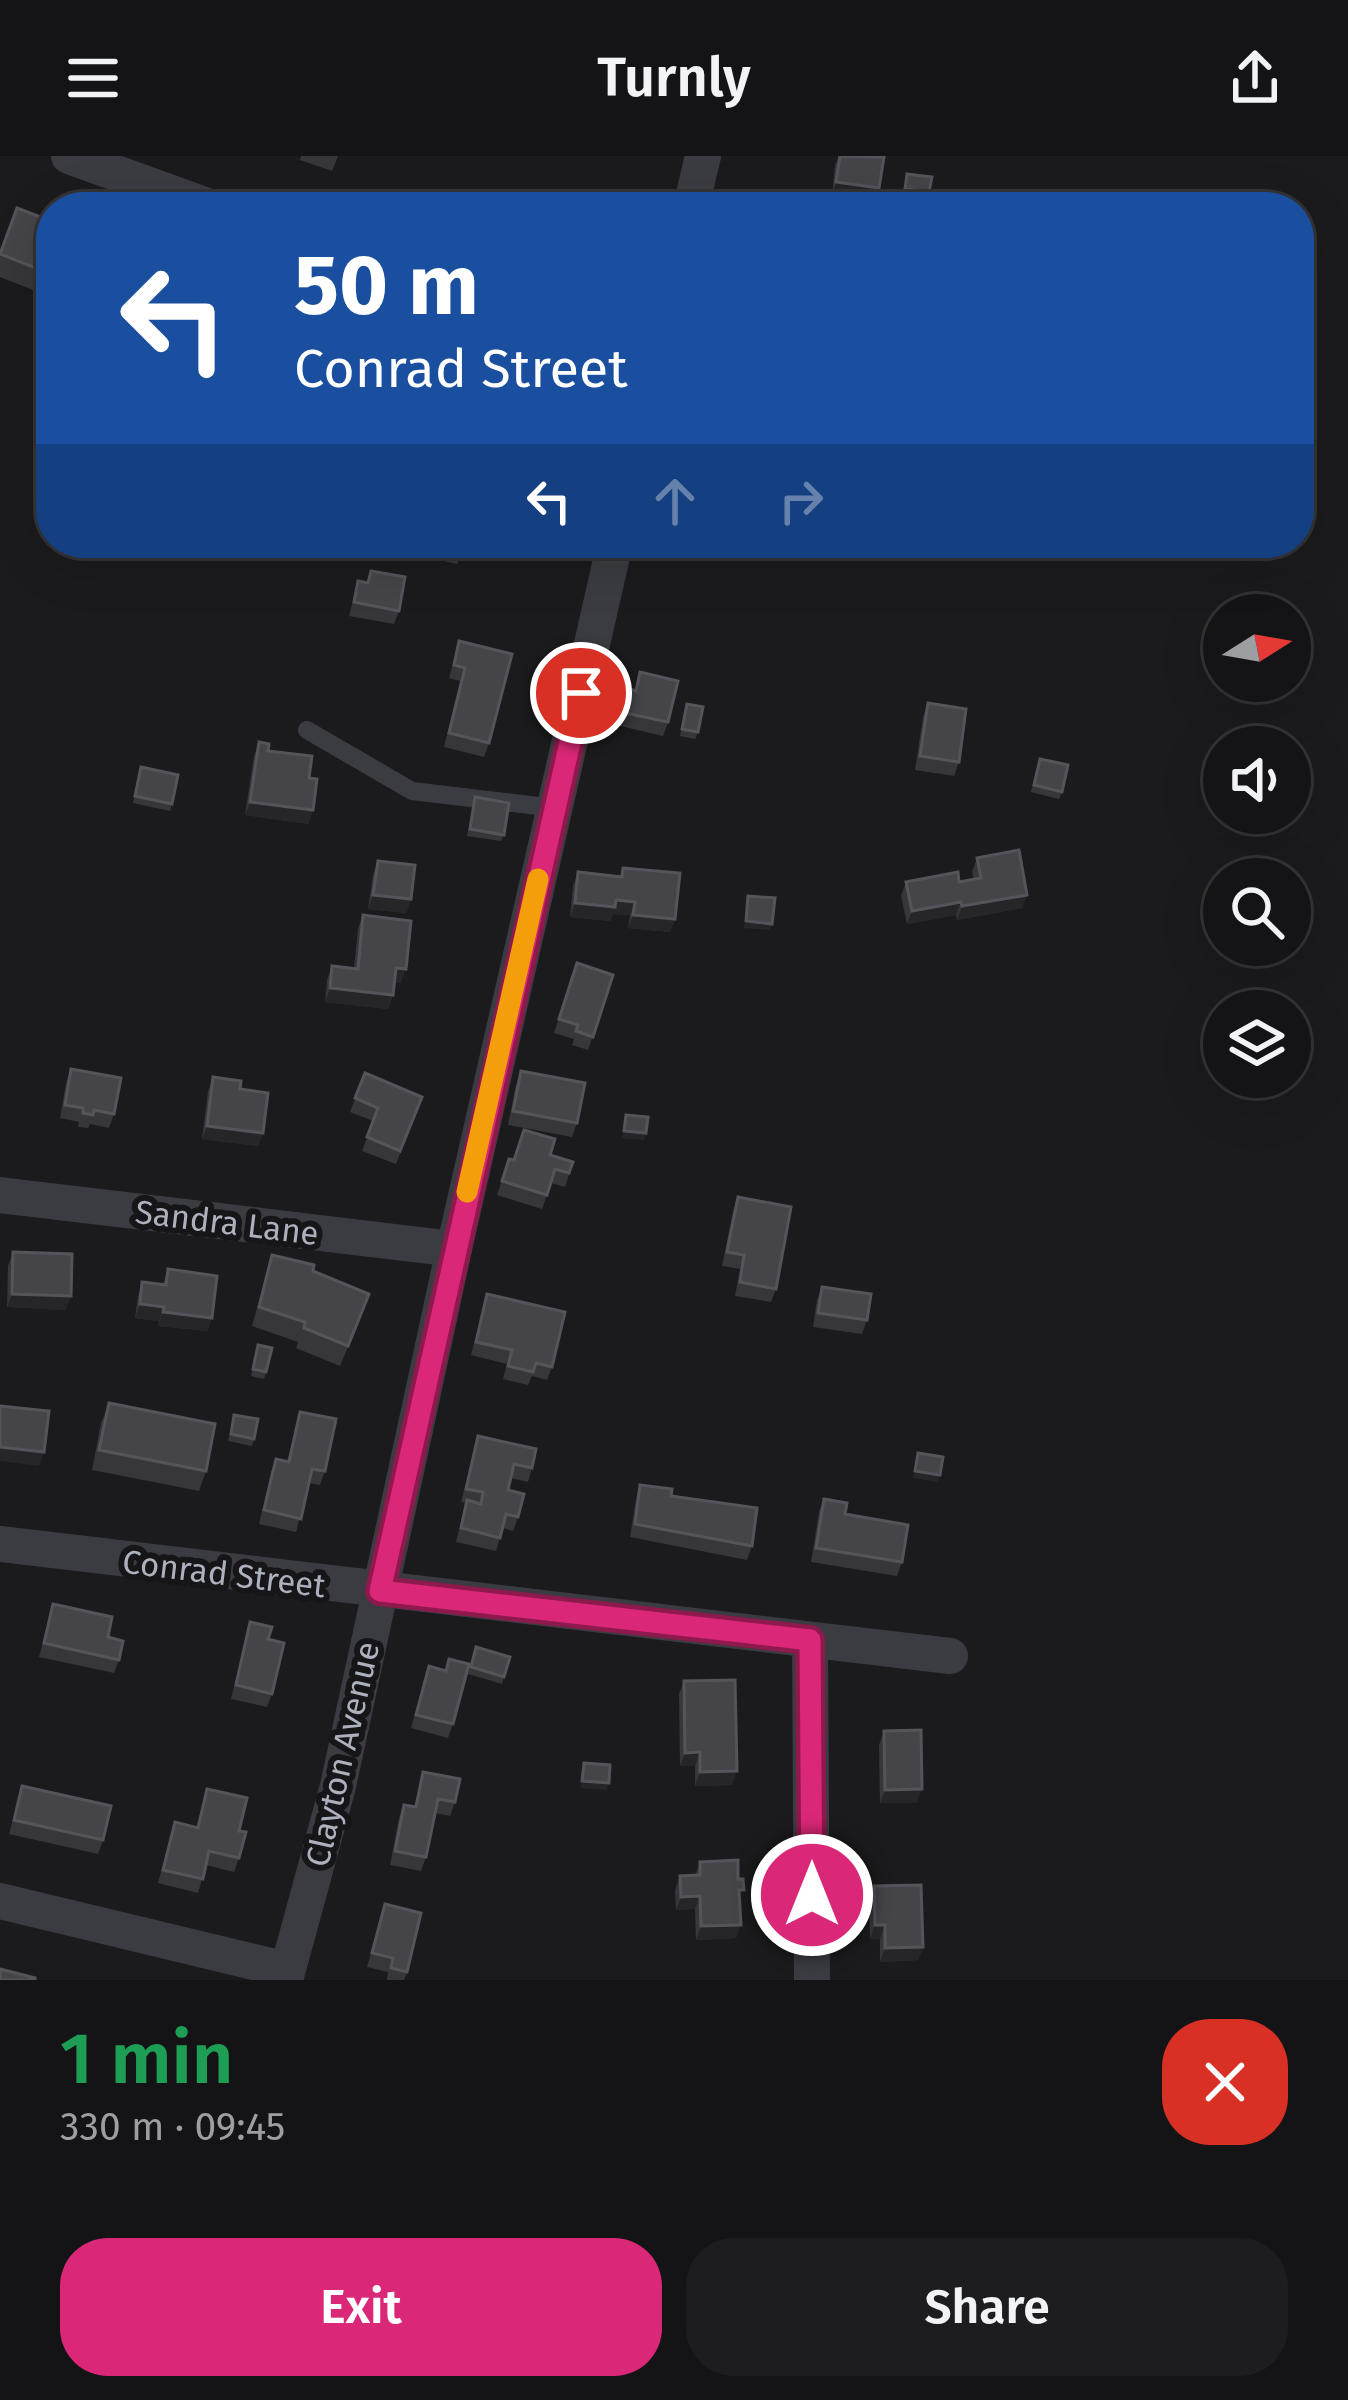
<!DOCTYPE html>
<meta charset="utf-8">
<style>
:root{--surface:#141416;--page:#1d1d1f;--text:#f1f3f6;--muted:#9d9ea1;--line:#333335;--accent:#db2777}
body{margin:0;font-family:"Fira Sans",sans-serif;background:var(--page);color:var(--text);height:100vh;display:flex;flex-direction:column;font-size:45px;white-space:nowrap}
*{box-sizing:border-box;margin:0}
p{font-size:39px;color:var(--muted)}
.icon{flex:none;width:66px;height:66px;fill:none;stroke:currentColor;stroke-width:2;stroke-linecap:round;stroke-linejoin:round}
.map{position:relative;height:1824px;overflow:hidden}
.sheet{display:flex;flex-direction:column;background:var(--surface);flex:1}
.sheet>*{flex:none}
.top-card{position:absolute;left:36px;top:36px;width:1278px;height:366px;border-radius:48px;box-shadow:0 12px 48px #0002,0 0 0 3px var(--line);background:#1a4fa0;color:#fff;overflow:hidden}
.needle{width:78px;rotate:79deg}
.buttons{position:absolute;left:1203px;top:438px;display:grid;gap:24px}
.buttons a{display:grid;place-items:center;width:108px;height:108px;border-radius:50%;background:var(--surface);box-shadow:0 12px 48px #0002,0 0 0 3px var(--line);font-size:60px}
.pin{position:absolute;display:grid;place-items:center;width:102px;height:102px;color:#fff;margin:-51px;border:6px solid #fff;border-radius:50%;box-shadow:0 3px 12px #0007}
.me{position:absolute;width:132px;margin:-66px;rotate:0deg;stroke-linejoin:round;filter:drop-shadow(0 0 9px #0008)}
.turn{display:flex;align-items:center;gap:42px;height:252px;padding:0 60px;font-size:54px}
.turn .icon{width:156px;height:156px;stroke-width:2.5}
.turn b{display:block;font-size:84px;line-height:102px}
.lanes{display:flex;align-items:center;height:114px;padding:0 60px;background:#0003;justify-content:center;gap:60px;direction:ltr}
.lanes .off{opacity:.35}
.round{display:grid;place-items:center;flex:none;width:126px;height:126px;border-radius:48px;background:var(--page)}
.head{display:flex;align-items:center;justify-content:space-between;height:204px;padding:0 60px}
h1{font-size:72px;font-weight:600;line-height:90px;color:#1e9e55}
.primary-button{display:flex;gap:24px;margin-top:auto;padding:24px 60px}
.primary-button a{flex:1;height:138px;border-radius:48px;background:var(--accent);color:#fff;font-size:48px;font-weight:600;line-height:138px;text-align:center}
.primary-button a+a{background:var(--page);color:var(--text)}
header{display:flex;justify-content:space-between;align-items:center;height:156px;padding:0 60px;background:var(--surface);font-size:54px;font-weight:600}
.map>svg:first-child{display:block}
</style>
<header><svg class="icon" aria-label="menu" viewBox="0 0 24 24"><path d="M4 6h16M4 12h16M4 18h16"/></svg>Turnly<svg class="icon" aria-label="share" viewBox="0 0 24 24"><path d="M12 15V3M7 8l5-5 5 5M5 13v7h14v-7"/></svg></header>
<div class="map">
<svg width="1348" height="1824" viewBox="0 0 1348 1824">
<rect width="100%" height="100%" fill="#1b1b1d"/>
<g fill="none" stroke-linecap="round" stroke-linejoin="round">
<path stroke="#3b3c42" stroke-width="18" d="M 307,574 L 412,635 L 555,652"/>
<g stroke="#3b3c42" stroke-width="36">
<path d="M 69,0 L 210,51"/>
<path d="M 691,51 L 703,0"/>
<path d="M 0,1039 L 454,1093"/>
<path d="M 0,1388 L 950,1500"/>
<path d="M 810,1484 L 812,1824"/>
<path d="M 0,1745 L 287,1814"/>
<path d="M 285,1824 L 338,1630 L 454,1093 L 615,387"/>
</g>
</g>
<g fill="#37373b">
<path d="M 301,0 L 338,0 L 332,15 L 300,4 Z"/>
<path d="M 839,0 L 876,0 L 874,45 L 832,40 L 835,9 Z"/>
<path d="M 51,65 L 51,141 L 0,121 L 0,95 Z"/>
<path d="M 429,387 L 460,402 L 457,408 L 426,401 Z"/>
<path d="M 371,415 L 399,455 L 394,468 L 349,460 L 358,425 L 366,427 Z"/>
<path d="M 459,485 L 489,587 L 484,601 L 444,591 L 460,525 L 449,522 Z"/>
<path d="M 640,516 L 668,566 L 663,580 L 616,569 L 627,532 L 635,534 Z"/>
<path d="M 928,547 L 959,606 L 954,620 L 915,614 L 923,561 Z"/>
<path d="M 687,548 L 698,576 L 695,583 L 680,580 Z"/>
<path d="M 259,586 L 309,622 L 313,654 L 308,668 L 245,659 L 254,600 Z"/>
<path d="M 1038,609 L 1062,636 L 1059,643 L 1031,636 Z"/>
<path d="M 141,611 L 172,648 L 170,655 L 133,647 Z"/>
<path d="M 475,641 L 504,679 L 501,685 L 467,680 Z"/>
<path d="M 977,702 L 1027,739 L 1022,752 L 957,764 L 956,759 L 907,768 L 901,740 L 906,726 L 959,726 L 974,723 L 972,716 Z"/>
<path d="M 378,705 L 411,743 L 406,757 L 368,753 L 373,719 Z"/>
<path d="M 623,712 L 675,763 L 670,776 L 628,772 L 630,759 L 613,758 L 610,765 L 570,761 L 573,730 L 578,716 L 620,720 Z"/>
<path d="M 363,759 L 401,827 L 395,826 L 393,839 L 388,853 L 325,846 L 327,824 L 332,810 L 354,812 L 358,773 Z"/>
<path d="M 577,807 L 613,819 L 588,894 L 572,889 L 574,883 L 554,877 Z"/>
<path d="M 71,913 L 114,958 L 109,972 L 90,968 L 88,972 L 78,971 L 79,966 L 60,962 L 66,927 Z"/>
<path d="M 521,915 L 577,967 L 572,981 L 508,969 L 516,929 Z"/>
<path d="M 365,917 L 422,941 L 396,1008 L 362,995 L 373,965 L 350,956 Z"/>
<path d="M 213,921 L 240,933 L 263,977 L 258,990 L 202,983 L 208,935 Z"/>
<path d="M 550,999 L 573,1006 L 565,1031 L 551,1027 L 542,1053 L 497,1039 L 509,1003 L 514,1004 Z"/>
<path d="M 738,1041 L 776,1133 L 771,1146 L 735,1140 L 740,1113 L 722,1110 L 733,1055 Z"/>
<path d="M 13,1096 L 66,1154 L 7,1151 L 8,1110 Z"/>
<path d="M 272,1099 L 313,1115 L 362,1158 L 340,1210 L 296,1192 L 298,1186 L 252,1170 Z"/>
<path d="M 168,1113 L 208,1175 L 158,1170 L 159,1165 L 135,1162 L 138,1140 L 142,1126 L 163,1128 Z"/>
<path d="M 822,1131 L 867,1164 L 862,1178 L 813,1171 L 817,1144 Z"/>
<path d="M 487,1138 L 552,1211 L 547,1224 L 532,1220 L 528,1229 L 503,1223 L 507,1208 L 471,1199 Z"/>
<path d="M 258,1189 L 266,1216 L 264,1223 L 251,1220 Z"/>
<path d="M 109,1247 L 206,1315 L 199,1335 L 92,1314 L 101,1267 Z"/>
<path d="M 300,1256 L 325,1315 L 320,1329 L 309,1327 L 296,1376 L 259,1368 L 271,1316 L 276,1303 L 287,1305 Z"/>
<path d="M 234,1259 L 254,1283 L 252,1290 L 228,1285 Z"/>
<path d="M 478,1280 L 532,1312 L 528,1326 L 511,1322 L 508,1334 L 518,1361 L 513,1375 L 503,1372 L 496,1395 L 456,1386 L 466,1347 L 461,1346 Z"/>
<path d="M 640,1329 L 671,1340 L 752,1390 L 747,1404 L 630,1381 L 636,1343 Z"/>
<path d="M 824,1343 L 902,1406 L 897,1420 L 811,1406 L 819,1356 Z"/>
<path d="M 53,1448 L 108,1481 L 119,1504 L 114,1517 L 39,1501 Z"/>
<path d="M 250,1466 L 268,1483 L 272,1538 L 267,1551 L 231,1543 Z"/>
<path d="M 476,1491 L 504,1521 L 502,1528 L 468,1518 Z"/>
<path d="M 449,1503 L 453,1568 L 448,1582 L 411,1572 L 429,1510 L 445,1515 Z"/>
<path d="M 684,1525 L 732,1629 L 695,1630 L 695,1610 L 680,1610 L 679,1538 Z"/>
<path d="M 884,1575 L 917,1647 L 880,1647 L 879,1589 Z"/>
<path d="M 423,1616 L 455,1646 L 450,1660 L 435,1657 L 426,1701 L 421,1715 L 390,1709 L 399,1662 L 404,1649 L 414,1651 Z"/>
<path d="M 22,1630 L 103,1684 L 98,1698 L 9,1678 Z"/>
<path d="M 207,1633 L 239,1675 L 239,1702 L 234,1716 L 206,1709 L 198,1737 L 158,1727 L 175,1666 L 196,1672 Z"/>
<path d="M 700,1706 L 740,1745 L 736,1782 L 696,1784 L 695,1753 L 676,1754 L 675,1734 L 680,1720 L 695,1720 Z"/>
<path d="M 874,1730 L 923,1791 L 918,1804 L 880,1806 L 880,1783 L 870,1783 L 869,1744 Z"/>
<path d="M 385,1748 L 407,1816 L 404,1824 L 387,1824 L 388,1816 L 367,1811 Z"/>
</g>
<g fill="#262629">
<path d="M 836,26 L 879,32 L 874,45 L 832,40 Z"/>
<path d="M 905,33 L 929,36 L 927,43 L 903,40 Z"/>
<path d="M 250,646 L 313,654 L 308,668 L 245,659 Z"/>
<path d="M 373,739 L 411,743 L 406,757 L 368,753 Z"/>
<path d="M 1027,739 L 1022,752 L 957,764 L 962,750 Z"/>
<path d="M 616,744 L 635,746 L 630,759 L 613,758 L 610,765 L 570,761 L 575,747 Z"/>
<path d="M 961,746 L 956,759 L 907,768 L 912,755 Z"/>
<path d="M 633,759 L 675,763 L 670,776 L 628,772 Z"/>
<path d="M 746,765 L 772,768 L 770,774 L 743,772 Z"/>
<path d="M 396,812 L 406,813 L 401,827 L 391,826 Z"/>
<path d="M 330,832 L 393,839 L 388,853 L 325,846 Z"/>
<path d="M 207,970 L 263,977 L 258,990 L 202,983 Z"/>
<path d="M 624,975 L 646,977 L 644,984 L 621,982 Z"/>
<path d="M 12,1138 L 71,1140 L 66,1154 L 7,1151 Z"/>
<path d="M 140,1148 L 164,1151 L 159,1165 L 135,1162 Z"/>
<path d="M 163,1156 L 212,1162 L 208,1175 L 158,1170 Z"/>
<path d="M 0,1291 L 44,1296 L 39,1310 L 0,1305 Z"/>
<path d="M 915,1315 L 940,1319 L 938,1326 L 913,1322 Z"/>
<path d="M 700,1596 L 695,1610 L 680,1610 L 685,1597 Z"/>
<path d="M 737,1615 L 732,1629 L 695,1630 L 700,1616 Z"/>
<path d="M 582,1625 L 609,1627 L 606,1634 L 580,1632 Z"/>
<path d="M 922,1633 L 917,1647 L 880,1647 L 885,1634 Z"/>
<path d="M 700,1740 L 695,1753 L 676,1754 L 681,1741 Z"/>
<path d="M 741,1769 L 736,1782 L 696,1784 L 701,1770 Z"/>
<path d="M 875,1769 L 885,1769 L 880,1783 L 870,1783 Z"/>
<path d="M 923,1791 L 918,1804 L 880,1806 L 885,1792 Z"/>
</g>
<g fill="#444449" stroke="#54555b" stroke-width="3">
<path d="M 840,0 L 884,1 L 879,32 L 836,26 Z"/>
<path d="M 907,18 L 932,21 L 929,36 L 905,33 Z"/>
<path d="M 17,52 L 51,65 L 51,118 L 0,98 Z"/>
<path d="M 430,387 L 463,387 L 460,402 L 428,394 Z"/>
<path d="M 371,415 L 405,421 L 399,455 L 354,446 L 358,425 L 368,427 Z"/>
<path d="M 459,485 L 512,498 L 489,587 L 449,577 L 465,512 L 454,509 Z"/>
<path d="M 640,516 L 678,525 L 668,566 L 621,556 L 627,532 L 636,535 Z"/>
<path d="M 928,547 L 966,553 L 959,606 L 920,600 Z"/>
<path d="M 687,548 L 703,551 L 698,576 L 682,573 Z"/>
<path d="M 259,586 L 269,588 L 268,595 L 312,600 L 309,622 L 317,623 L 313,654 L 250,646 Z"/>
<path d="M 1040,603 L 1068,609 L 1062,636 L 1034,629 Z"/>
<path d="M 141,611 L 178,619 L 172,648 L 135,640 Z"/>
<path d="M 475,641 L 509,647 L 504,679 L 470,673 Z"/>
<path d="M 1019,694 L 1027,739 L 962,750 L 961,746 L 912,755 L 906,726 L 958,716 L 959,726 L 981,722 L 977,702 Z"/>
<path d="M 378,705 L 415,709 L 411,743 L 373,739 Z"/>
<path d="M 623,712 L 680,717 L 675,763 L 633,759 L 635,746 L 616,744 L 615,751 L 575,747 L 578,716 L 622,721 Z"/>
<path d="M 748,740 L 775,742 L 772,768 L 746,765 Z"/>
<path d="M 363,759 L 411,765 L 406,813 L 396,812 L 393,839 L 330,832 L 332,810 L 358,813 Z"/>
<path d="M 577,807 L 613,819 L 593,881 L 576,875 L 578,869 L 559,863 Z"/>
<path d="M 71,913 L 121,922 L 114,958 L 94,954 L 93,959 L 83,957 L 83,952 L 65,949 Z"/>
<path d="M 521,915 L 585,927 L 577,967 L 513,955 Z"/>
<path d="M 365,917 L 422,941 L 400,995 L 367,981 L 378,952 L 355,942 Z"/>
<path d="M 213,921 L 241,925 L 240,933 L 268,937 L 263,977 L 207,970 Z"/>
<path d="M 626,959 L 648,961 L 646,977 L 624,975 Z"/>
<path d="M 524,974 L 555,983 L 550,999 L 573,1006 L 569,1017 L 555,1013 L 547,1039 L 502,1025 L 509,1003 L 514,1004 Z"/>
<path d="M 738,1041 L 791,1051 L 776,1133 L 740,1126 L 744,1099 L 727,1096 Z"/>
<path d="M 13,1096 L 72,1098 L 71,1140 L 12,1138 Z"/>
<path d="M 272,1099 L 314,1109 L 313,1115 L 369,1138 L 348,1190 L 304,1172 L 305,1166 L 259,1151 Z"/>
<path d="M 168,1113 L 217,1120 L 212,1162 L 163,1156 L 164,1151 L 140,1148 L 142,1126 L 166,1129 Z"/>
<path d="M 822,1131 L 871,1138 L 867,1164 L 818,1157 Z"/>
<path d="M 487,1138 L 565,1156 L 552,1211 L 536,1207 L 533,1216 L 508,1210 L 512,1194 L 476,1186 Z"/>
<path d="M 258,1189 L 272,1192 L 266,1216 L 253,1213 Z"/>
<path d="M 109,1247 L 215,1268 L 206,1315 L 99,1294 Z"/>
<path d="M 0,1250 L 49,1255 L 44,1296 L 0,1291 Z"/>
<path d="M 300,1256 L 336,1263 L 325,1315 L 312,1313 L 301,1363 L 264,1354 L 276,1303 L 289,1306 Z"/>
<path d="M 234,1259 L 258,1263 L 254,1283 L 231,1278 Z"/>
<path d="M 478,1280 L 536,1293 L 532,1312 L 514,1308 L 508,1334 L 524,1338 L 518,1361 L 506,1358 L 500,1382 L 461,1372 L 467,1344 L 481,1348 L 483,1336 L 466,1333 Z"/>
<path d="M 918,1297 L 943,1301 L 940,1319 L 915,1315 Z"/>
<path d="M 640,1329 L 672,1333 L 671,1340 L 757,1352 L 752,1390 L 635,1368 Z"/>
<path d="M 824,1343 L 847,1347 L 845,1358 L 908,1369 L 902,1406 L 816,1392 Z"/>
<path d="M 53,1448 L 112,1461 L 108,1481 L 123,1485 L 119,1504 L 44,1487 Z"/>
<path d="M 250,1466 L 272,1471 L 268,1483 L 284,1487 L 272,1538 L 236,1529 Z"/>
<path d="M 476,1491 L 510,1501 L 504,1521 L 471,1511 Z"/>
<path d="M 449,1503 L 469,1508 L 453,1568 L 416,1559 L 429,1510 L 446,1515 Z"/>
<path d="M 735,1524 L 737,1615 L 700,1616 L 700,1596 L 685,1597 L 684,1525 Z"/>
<path d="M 921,1574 L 922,1633 L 885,1634 L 884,1575 Z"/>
<path d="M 584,1607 L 610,1609 L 609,1627 L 582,1625 Z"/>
<path d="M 423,1616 L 460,1623 L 455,1646 L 438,1643 L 426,1701 L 395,1695 L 404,1649 L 416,1651 Z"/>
<path d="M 22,1630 L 111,1650 L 103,1684 L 14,1664 Z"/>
<path d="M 207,1633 L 247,1642 L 239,1675 L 246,1676 L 239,1702 L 209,1695 L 203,1723 L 163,1714 L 175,1666 L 198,1672 Z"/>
<path d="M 738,1704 L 738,1723 L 743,1723 L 744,1734 L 739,1734 L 741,1769 L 701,1770 L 700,1740 L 681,1741 L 680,1720 L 700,1719 L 700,1706 Z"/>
<path d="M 921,1729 L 923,1791 L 885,1792 L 885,1769 L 875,1769 L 874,1730 Z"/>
<path d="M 385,1748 L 421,1757 L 407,1816 L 391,1812 L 393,1802 L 372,1797 Z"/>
<path d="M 0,1813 L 35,1822 L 35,1824 L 0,1824 Z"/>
</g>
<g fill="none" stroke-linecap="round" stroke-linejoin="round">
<g stroke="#8e194d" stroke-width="30">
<path id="route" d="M 581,537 L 380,1435 L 810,1484 L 812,1739"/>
</g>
<use href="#route" stroke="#db2777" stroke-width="21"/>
<path stroke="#f59e0b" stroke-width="21" d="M 467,1036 L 538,723"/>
</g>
<g text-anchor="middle" stroke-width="12" stroke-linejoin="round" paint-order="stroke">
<g font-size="33" fill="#adb1bd" stroke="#161618">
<text transform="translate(227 1066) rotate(7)" y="12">Sandra Lane</text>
<text transform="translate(224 1417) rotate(7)" y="12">Conrad Street</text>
<text transform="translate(342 1598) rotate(-77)" y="12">Clayton Avenue</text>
</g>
</g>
</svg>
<div class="buttons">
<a><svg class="needle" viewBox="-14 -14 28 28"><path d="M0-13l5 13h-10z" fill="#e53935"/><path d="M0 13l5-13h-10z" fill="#9d9ea1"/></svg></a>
<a><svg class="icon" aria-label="sound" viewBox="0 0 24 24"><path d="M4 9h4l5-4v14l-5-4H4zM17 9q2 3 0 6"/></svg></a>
<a><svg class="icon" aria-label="search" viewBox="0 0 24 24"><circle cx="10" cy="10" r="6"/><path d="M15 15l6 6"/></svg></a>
<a><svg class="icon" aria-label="layers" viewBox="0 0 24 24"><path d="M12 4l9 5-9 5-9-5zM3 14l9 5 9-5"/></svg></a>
</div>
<div class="pin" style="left:581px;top:537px;background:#d93025"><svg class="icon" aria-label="arrive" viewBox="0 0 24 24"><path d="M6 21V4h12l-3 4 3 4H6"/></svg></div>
<svg class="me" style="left:812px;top:1739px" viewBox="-20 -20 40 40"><circle r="17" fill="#db2777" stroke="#fff" stroke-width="3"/><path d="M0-11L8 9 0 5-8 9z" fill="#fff"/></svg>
<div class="top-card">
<div class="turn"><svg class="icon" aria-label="left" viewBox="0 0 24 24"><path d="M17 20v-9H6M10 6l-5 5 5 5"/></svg><div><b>50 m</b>Conrad Street</div></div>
<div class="lanes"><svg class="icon" aria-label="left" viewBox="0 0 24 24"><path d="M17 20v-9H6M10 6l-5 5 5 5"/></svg><svg class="icon off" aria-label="ahead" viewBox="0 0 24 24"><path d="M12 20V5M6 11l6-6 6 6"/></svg><svg class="icon off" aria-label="right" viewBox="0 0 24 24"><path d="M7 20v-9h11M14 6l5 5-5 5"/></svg></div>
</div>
</div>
<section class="sheet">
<div class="head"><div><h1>1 min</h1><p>330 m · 09:45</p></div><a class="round" style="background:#d93025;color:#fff"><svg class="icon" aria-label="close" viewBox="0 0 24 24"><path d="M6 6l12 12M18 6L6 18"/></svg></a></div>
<div class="primary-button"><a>Exit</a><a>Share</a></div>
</section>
